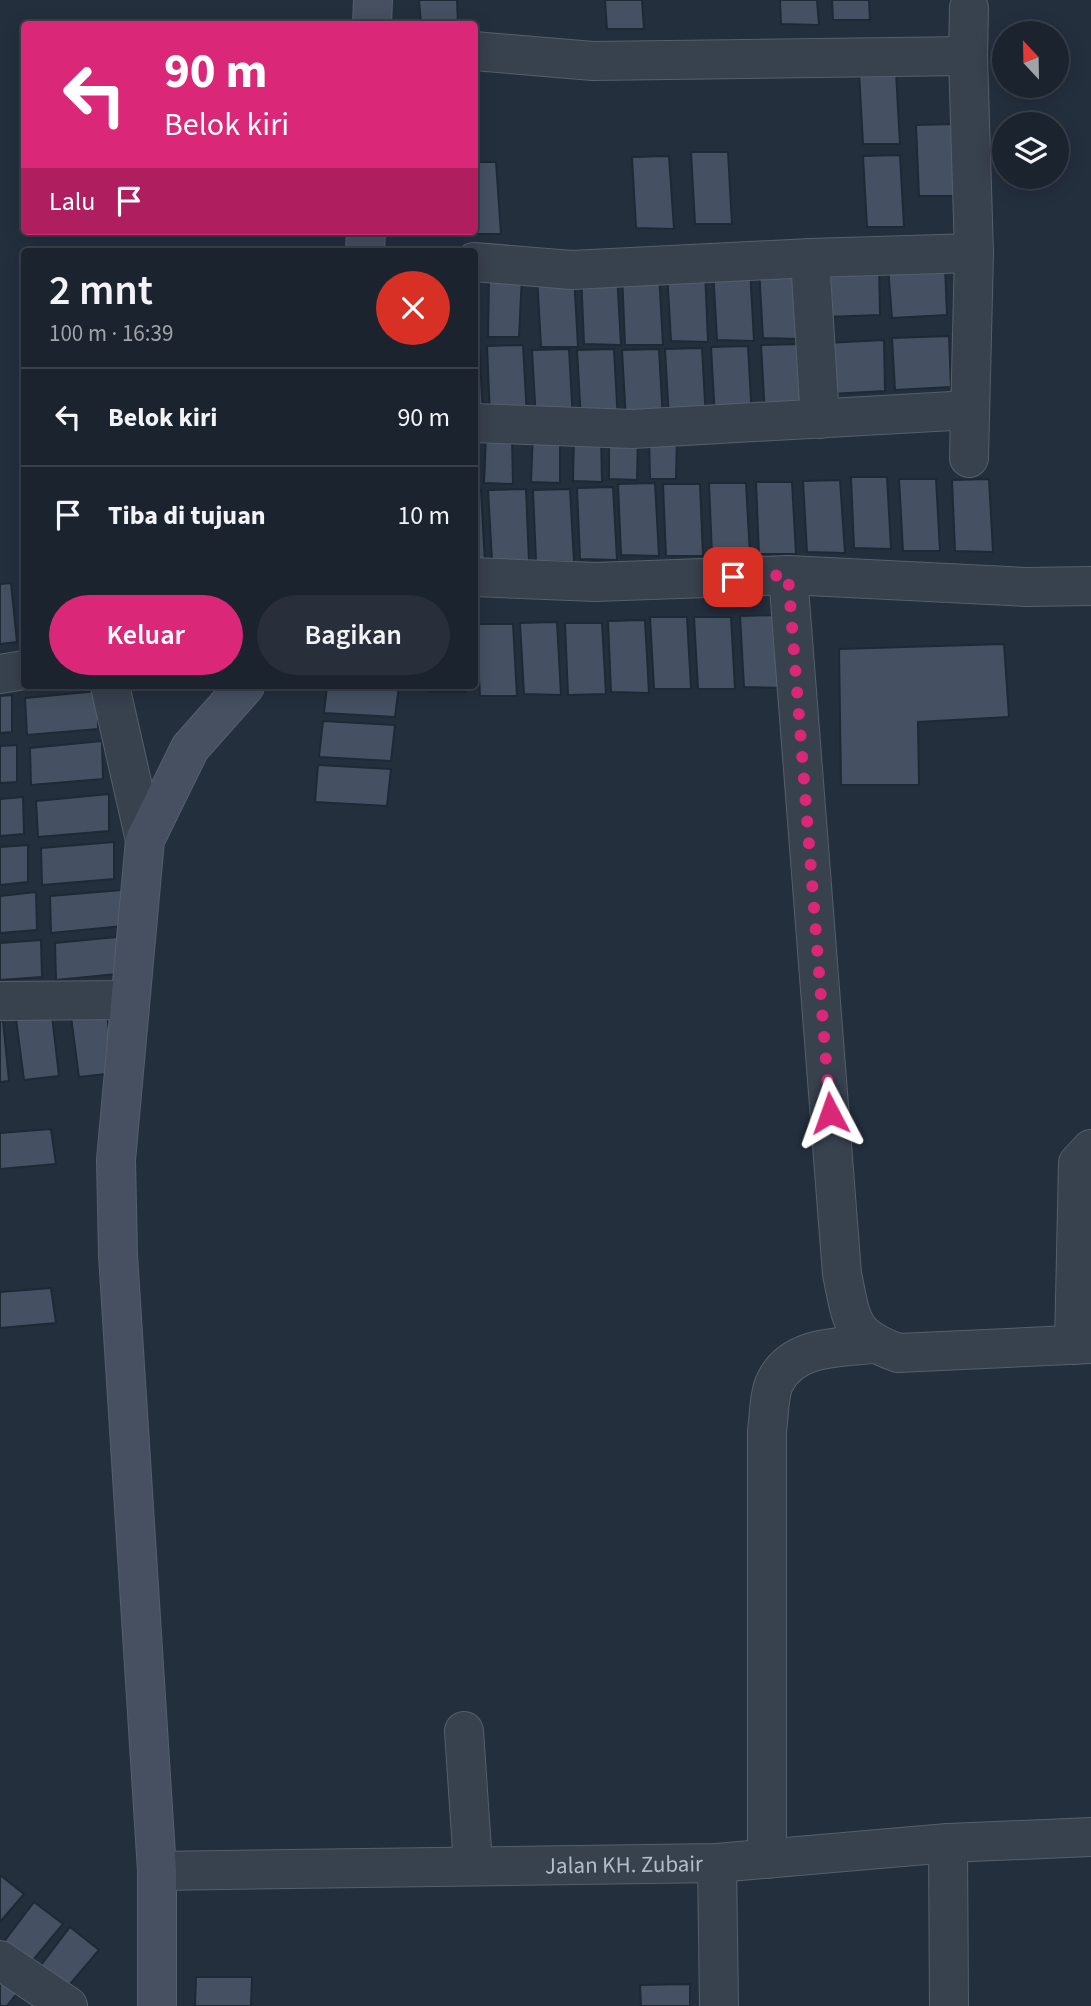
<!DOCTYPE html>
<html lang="id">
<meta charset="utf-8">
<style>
:root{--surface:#1b232e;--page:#282f3a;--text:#f1f3f6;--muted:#a0a4aa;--line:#39404a;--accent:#db2777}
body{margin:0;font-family:"Source Sans 3",sans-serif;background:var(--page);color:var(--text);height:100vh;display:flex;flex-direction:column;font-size:26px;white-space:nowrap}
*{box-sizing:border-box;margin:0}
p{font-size:23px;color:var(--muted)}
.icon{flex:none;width:38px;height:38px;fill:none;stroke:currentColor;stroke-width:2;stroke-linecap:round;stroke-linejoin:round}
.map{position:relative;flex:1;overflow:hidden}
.panel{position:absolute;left:21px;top:248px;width:457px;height:441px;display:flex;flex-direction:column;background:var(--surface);border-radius:7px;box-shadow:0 4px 18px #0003,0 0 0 2px var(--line)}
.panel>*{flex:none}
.hud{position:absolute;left:21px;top:21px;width:457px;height:214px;border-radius:7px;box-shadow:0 4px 18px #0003,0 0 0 2px var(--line);background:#db2777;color:#fff;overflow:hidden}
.needle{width:46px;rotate:338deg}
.buttons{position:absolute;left:992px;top:21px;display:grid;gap:14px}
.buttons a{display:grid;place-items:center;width:77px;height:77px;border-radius:50%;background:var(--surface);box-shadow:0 4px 18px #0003,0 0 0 2px var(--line);font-size:35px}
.pin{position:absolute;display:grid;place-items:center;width:60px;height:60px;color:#fff;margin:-30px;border-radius:14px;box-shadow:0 4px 10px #0006}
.me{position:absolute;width:77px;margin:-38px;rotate:356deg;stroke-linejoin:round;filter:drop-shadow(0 0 5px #0008)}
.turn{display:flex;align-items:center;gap:24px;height:147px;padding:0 28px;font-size:32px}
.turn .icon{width:91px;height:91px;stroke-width:2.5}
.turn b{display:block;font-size:49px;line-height:60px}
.then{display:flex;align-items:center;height:66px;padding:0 28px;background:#0003;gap:14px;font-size:26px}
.round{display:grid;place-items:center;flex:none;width:74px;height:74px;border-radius:37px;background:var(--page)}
.head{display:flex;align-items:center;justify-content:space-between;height:119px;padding:0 28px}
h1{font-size:42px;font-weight:600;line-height:52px}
.primary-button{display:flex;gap:14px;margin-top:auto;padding:14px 28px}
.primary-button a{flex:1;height:80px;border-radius:42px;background:var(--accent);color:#fff;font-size:28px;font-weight:600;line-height:80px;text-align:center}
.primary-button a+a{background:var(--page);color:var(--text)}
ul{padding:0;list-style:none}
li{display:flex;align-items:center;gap:21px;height:98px;padding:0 28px;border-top:2px solid var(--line)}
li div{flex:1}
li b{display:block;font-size:26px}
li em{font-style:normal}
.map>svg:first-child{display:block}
</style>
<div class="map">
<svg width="1091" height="2006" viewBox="0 0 1091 2006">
<rect width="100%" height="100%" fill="#242f3e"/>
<g fill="#455162" stroke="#1f2835" stroke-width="2">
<path d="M 419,0 L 457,0 L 458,24 L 421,24 Z"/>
<path d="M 605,0 L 642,0 L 644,29 L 607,29 Z"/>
<path d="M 780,0 L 817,0 L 819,25 L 781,24 Z"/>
<path d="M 832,0 L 869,0 L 870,20 L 833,20 Z"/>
<path d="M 859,72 L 896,72 L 900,144 L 863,144 Z"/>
<path d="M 953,124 L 957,196 L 919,196 L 916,125 Z"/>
<path d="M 691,152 L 728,152 L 732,224 L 695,224 Z"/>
<path d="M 900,155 L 904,227 L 867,227 L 863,156 Z"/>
<path d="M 669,156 L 674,229 L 636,228 L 632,157 Z"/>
<path d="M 474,162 L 496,162 L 501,234 L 463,234 L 463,231 L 474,231 Z"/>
<rect x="410" y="231" width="37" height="4"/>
<path d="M 879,264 L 880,315 L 825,317 L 821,266 Z"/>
<path d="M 945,265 L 947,315 L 892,318 L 888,267 Z"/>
<path d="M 796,267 L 800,339 L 763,338 L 759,268 Z"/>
<path d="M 750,268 L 754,341 L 717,340 L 713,269 Z"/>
<path d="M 705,270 L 708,342 L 671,341 L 667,271 Z"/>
<path d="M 581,273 L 617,273 L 621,345 L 584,344 Z"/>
<path d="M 659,273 L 663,345 L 625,345 L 622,274 Z"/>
<path d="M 522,275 L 519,337 L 488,337 L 489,276 Z"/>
<path d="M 537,275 L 574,275 L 578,347 L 541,347 Z"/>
<path d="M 949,336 L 951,387 L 895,390 L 892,338 Z"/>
<path d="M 884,340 L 885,391 L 830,394 L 826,343 Z"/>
<path d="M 474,344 L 479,344 L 483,415 L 474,415 Z"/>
<path d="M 798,344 L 802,416 L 765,415 L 761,345 Z"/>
<path d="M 523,345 L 527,417 L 490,417 L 487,346 Z"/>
<path d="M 748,346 L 752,419 L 715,418 L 711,347 Z"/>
<path d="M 702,348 L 706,420 L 669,420 L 665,349 Z"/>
<path d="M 569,349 L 573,421 L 536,421 L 532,350 Z"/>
<path d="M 614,349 L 618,422 L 581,421 L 577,350 Z"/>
<path d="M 659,349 L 663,421 L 626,421 L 622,350 Z"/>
<path d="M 533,433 L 560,435 L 560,483 L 531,482 Z"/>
<path d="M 574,433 L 601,434 L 602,482 L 573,481 Z"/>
<path d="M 486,435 L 512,436 L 513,484 L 484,483 Z"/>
<path d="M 609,436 L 638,436 L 637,480 L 609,479 Z"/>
<path d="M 649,436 L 677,436 L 676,479 L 650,479 Z"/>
<path d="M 851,477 L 887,477 L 891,549 L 854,548 Z"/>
<path d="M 899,479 L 936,479 L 940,551 L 903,551 Z"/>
<path d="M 989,479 L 993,552 L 955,551 L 952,480 Z"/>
<path d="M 840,480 L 845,553 L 807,552 L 803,481 Z"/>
<path d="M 756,482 L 792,482 L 796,554 L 759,554 Z"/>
<path d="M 655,483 L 659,556 L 621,555 L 618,484 Z"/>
<path d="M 709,483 L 746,483 L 750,555 L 712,555 Z"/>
<path d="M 663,484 L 700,484 L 703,556 L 666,556 Z"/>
<path d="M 613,487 L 617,560 L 580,559 L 577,488 Z"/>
<path d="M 526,489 L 529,562 L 492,561 L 488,490 Z"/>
<path d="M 570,489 L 574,562 L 536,561 L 533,490 Z"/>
<path d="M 474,490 L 481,490 L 485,563 L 474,563 Z"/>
<path d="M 24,582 L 24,620 L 20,583 Z"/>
<path d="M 11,583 L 17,642 L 0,644 L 0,584 Z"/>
<path d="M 778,615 L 782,688 L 744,687 L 740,616 Z"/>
<path d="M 650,617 L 687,617 L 691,689 L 654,689 Z"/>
<path d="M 694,617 L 731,617 L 735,689 L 698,689 Z"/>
<path d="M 645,620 L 649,693 L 611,692 L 608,621 Z"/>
<path d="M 557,622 L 561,695 L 524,694 L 520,623 Z"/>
<path d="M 565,623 L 602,623 L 606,694 L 568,695 Z"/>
<path d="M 476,624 L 513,624 L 517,696 L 480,696 Z"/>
<path d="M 1004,644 L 1009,717 L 918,722 L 919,785 L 841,785 L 839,649 Z"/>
<path d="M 327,686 L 399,686 L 395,717 L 324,713 Z"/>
<rect x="429" y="686" width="37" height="6"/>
<path d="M 98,691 L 98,729 L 27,735 L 25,698 Z"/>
<path d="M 12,695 L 12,732 L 0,733 L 0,696 Z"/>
<path d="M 323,721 L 395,725 L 391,761 L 319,757 Z"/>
<path d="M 102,741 L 103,779 L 31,785 L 30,748 Z"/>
<path d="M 17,745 L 17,782 L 0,783 L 0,746 Z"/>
<path d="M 318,765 L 391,769 L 387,806 L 315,802 Z"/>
<path d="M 109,794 L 109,831 L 38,837 L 36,801 Z"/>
<path d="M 23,797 L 24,834 L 0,836 L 0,799 Z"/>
<path d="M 114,842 L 114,879 L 42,885 L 41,848 Z"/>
<path d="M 28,845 L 28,882 L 0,885 L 0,847 Z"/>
<path d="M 122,890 L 123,926 L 51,933 L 50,896 Z"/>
<path d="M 36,892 L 37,930 L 0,933 L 0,896 Z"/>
<path d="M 127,936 L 127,973 L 56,980 L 55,943 Z"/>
<path d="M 41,940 L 42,977 L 0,980 L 0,943 Z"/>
<path d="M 107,1014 L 114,1073 L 79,1077 L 71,1017 Z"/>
<path d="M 52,1016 L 59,1076 L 24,1080 L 16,1019 Z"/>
<path d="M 0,1021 L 3,1021 L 9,1081 L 0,1082 Z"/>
<path d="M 51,1129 L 56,1164 L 0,1169 L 0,1133 Z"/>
<path d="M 51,1288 L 56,1323 L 0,1328 L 0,1292 Z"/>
<path d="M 0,1875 L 24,1894 L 0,1922 Z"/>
<path d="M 34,1902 L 63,1924 L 24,1971 L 0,1947 Z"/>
<path d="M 70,1927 L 99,1950 L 60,1996 L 35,1973 Z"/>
<path d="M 196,1977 L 252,1977 L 251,2006 L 195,2006 Z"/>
<path d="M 0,1981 L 18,1992 L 7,2006 L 0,2006 Z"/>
<path d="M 690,1984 L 690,2006 L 641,2006 L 640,1985 Z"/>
</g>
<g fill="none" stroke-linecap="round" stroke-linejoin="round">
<g stroke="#565f6c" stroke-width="40">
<g id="street">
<path d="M 969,8 L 968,56 L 974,253 L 969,458"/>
<path d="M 474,51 L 593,61 L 968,56"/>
<path d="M 810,258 L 820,419"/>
<path d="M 474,262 L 572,270 L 810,258 L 974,253"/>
<path d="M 474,423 L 632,429 L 970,410"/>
<path d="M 788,575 L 842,1274 C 852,1321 849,1335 898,1353 L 1091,1344"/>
<path d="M 474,577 L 595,582 L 788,575 L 1027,587 L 1091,586"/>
<path d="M 0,674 L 24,670"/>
<path d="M 110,686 L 145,840"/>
<path d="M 0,1001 L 130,1000"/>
<path d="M 1074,1345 L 1078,1163 L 1091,1149"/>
<path d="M 464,1731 L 473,1865"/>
<path d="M 948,1843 L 949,2006"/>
<path d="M 767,1859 L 767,1431 C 769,1418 769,1393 775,1382 C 793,1345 838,1348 873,1344"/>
<path d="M 717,1863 L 719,2006"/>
<path id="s1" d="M 157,1871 L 717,1863 L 948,1843 L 1091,1837"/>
<path d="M 0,1960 L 68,2006"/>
</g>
</g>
<g stroke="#565f6c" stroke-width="40">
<g id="secondary">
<path d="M 372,24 L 373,0"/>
<path d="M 365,252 L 366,231"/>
<path d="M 157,2006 L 157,1871 L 118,1255 L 116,1160 L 145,840 L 190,748 L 245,686"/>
</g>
</g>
<use href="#street" stroke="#38414e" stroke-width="38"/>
<use href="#secondary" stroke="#465061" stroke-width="38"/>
</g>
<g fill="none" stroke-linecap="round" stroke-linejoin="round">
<path stroke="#db2777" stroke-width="12" stroke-dasharray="0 21.6" d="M 733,577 L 788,575 L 830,1113"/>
</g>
<g text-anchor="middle" stroke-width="7" stroke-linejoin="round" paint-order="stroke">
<g font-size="23" fill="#b4bcc9" stroke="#1d2633">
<text dy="8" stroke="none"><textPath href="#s1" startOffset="467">Jalan KH. Zubair</textPath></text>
</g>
</g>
</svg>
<div class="buttons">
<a><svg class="needle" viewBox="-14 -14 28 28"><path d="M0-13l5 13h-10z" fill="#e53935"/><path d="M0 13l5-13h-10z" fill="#a0a4aa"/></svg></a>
<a><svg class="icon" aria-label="layers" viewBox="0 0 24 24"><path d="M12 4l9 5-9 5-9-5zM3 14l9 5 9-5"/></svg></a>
</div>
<div class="pin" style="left:733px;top:577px;background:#d93025"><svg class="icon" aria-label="arrive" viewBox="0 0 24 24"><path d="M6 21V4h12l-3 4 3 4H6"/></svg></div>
<svg class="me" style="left:830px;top:1113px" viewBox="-20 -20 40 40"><path d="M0-17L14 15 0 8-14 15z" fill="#db2777" stroke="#fff" stroke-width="4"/></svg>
<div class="hud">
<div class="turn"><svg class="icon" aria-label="left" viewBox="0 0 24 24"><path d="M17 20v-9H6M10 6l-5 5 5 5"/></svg><div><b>90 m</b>Belok kiri</div></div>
<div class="then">Lalu<svg class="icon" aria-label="arrive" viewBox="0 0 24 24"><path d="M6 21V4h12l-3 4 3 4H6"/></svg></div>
</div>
<section class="panel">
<div class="head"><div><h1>2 mnt</h1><p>100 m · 16:39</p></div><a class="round" style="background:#d93025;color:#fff"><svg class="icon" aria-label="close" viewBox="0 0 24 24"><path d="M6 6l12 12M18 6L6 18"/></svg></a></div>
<ul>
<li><svg class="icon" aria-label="left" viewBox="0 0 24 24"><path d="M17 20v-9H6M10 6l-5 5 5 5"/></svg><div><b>Belok kiri</b></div><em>90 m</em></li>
<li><svg class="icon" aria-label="arrive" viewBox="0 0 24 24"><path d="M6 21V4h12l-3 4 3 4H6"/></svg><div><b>Tiba di tujuan</b></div><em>10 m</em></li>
</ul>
<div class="primary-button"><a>Keluar</a><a>Bagikan</a></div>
</section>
</div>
